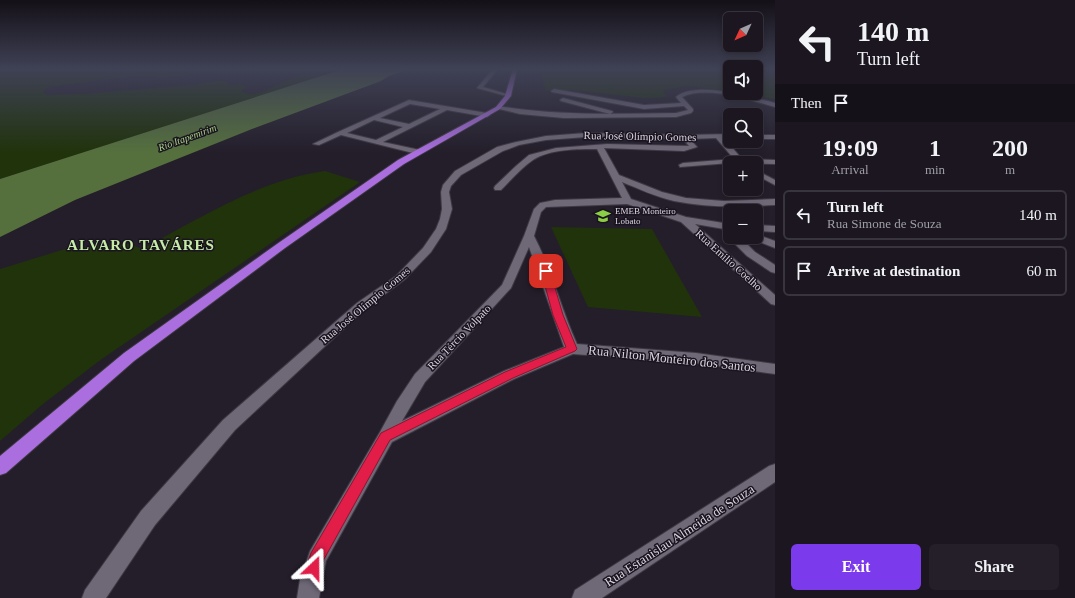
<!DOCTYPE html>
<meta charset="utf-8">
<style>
:root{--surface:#1b1620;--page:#241f29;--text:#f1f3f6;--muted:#a09fa5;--line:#39353e;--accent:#7c3aed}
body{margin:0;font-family:Georgia,serif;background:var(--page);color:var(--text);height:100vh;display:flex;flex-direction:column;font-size:15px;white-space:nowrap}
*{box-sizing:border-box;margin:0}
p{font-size:13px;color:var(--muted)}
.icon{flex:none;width:22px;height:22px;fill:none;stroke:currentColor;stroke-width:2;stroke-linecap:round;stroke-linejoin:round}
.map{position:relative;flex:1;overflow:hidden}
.sheet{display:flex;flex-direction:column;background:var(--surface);width:300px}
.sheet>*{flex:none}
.hud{background:#1b1620;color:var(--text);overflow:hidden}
.needle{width:26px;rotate:226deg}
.controls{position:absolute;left:723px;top:12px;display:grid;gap:8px}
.controls a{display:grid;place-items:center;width:40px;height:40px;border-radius:6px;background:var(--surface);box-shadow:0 2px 6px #0003,0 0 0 1px var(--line);font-size:20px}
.pin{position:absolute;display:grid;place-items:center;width:34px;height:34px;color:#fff;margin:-17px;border-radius:8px;box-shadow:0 2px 6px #0006}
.me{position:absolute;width:44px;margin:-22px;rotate:23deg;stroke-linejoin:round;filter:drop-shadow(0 0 3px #0008)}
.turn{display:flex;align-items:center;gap:14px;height:84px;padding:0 16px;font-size:18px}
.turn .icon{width:52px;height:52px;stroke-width:2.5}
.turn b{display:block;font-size:28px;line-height:34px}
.then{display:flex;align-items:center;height:38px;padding:0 16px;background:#0003;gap:8px;font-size:15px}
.eta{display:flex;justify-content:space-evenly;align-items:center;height:68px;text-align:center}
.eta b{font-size:24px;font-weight:700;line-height:28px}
.button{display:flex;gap:8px;margin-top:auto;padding:8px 16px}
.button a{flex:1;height:46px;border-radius:6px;background:var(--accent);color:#fff;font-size:16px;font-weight:700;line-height:46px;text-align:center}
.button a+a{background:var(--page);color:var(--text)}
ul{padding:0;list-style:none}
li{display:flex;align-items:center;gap:12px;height:50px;margin:0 8px 6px;padding:0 8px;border:2px solid var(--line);border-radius:6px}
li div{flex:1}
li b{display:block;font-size:15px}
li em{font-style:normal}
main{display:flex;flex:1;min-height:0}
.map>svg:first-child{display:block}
</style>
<main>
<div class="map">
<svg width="775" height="598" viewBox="0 0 775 598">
<rect width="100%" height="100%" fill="#241e2a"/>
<g fill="#20330b">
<path d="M 0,69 L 265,69 L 267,71 L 257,73 L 224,71 L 163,78 L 135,76 L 53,86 L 47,88 L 43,92 L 47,95 L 82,94 L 193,85 L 220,80 L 225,81 L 229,85 L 238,84 L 247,87 L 241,91 C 260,103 289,73 311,73 C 315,72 321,74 326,75 L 0,179 Z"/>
<path d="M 540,69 L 730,69 L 730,91 L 688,86 L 665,90 L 663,92 L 667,96 L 665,97 L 644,98 L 573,90 L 546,91 Z"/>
<path d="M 756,69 L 775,69 L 775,99 L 740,93 L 756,93 Z"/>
<path d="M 325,171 L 360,182 L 99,361 L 43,404 L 0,441 L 0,269 L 65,249 L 99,245 L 130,244 L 142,249 C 200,218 259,180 325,171 Z"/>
<path d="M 551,227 L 652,229 L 702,317 L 588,307 Z"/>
</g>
<path fill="#55703d" d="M 343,69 L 409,69 L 389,76 L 381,81 L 252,129 L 75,200 L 0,237 L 0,179 Z"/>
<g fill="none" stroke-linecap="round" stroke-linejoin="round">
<g stroke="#3e3943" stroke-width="2">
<g id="minor">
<path d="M 493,69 L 498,69 L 483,87 L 510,95 L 510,97 L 477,88 Z"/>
<path d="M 554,89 L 644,105 L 681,103 L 676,97 C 696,81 745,96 768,101 L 775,103 L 775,107 C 750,100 706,85 682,97 L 693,109 L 693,111 L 691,113 L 676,117 L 564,118 L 520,114 L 495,108 L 498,106 C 557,116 616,114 676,113 L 688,110 L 684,106 L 644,109 L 552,92 L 551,91 Z"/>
<path d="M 563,98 L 612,111 L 613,112 L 610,114 L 561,101 L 560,100 Z"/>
<path d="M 409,100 L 487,113 L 490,115 L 487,117 L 447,110 L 383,142 L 420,150 L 420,154 L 417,154 L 341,135 L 319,145 L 313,144 L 338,132 ZM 410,104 L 440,109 L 409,124 L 380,118 ZM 374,120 L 403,127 L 376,140 L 347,133 Z"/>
<path d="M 586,133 L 685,135 L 730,134 L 730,138 L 724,138 L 742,159 L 775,160 L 775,164 L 730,163 L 680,167 L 679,165 L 683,163 L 734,159 L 716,138 L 690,139 L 697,147 L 684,151 L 604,148 L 619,175 L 662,192 L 686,198 L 724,201 L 775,199 L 775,205 C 741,207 708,208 674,201 C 656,197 639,189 622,182 L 631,199 L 686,217 L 730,224 L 730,230 L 695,224 L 775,295 L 775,305 L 771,304 L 681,222 L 627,204 L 546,207 L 541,212 L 534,236 C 552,270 561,309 577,344 L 696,353 L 775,364 L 775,374 L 696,363 L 573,354 L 514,379 L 392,442 L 326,561 L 319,598 L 297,598 L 300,579 L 310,551 L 380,432 L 397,401 L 415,374 L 502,285 L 524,236 L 534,209 L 540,203 L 555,200 L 622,198 L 597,149 C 577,149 550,149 533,160 C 521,168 511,180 501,190 L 495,190 L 494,188 L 495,186 L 516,166 L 529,155 L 556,148 L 607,144 L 689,146 L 683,139 L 586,137 L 546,140 L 519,145 L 503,151 L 461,175 L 451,186 L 449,192 L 452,209 L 446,229 L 431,252 L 404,280 L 365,309 L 235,430 L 155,525 L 106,598 L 82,598 L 85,590 L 141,511 L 223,420 L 357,303 L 396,276 L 423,248 L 436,229 L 440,219 L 442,209 L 441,192 L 443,185 L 455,171 L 497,147 L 516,142 L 546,136 ZM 529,247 L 564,347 L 504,371 L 402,421 L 425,382 L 511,288 Z"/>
<rect x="756" y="135" width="19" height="4"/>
<path d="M 756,170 L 775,180 L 775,185 L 756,175 Z"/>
<path d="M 756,225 L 775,226 L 775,232 L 756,231 Z"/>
<path d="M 756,234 L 775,241 L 775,248 L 752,239 L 751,237 L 756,237 Z"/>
<path d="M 730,236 L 730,237 L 740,237 L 755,252 L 775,265 L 775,273 L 771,272 L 747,256 L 730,239 L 729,237 Z"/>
<path d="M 775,464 L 775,482 L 602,598 L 572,598 L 575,590 L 769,466 Z"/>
</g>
</g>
<g stroke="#3e3943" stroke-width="2">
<path id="highway" d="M 513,69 L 517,69 L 511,96 L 500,109 L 404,164 L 285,248 L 134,361 L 6,473 L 0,475 L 0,456 L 124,353 L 277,244 L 398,160 L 496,107 L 505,96 Z"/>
</g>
<use href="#minor" fill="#6f6877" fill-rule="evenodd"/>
<use href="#highway" fill="#aa6edf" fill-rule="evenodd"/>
</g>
<linearGradient id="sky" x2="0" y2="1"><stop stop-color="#141017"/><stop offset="0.45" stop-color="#3f4155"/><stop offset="1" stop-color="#3f4155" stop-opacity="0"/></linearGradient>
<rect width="775" height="153" fill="url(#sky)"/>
<path fill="#e11d48" stroke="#92132f" d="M 546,268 L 550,271 L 563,315 L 577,349 L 575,351 L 513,378 L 390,440 L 323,561 L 319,574 L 314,576 L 308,574 L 306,568 L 311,553 L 381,433 L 505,372 L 566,347 L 553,315 L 541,271 Z"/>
<defs>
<g id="school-bare" transform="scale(1.2)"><path d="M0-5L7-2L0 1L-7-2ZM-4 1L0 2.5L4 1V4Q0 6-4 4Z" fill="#8cce45" stroke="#1a1420" stroke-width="2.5" paint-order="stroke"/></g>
</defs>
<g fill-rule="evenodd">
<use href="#school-bare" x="603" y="216"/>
</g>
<g text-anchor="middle" stroke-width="3" stroke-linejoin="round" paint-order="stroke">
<g font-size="9" fill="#d9d5de" stroke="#1a1420" text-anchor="start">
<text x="615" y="214">EMEB Monteiro<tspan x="615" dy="10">Lobato</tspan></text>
</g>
<g font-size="10" font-style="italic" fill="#a9d286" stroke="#1a1420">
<text transform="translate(187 137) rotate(-20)" y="4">Rio Itapemirim</text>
</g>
<g font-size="11" fill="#d9d5de" stroke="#1a1420">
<text transform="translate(640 136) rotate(1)" y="4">Rua José Olímpio Gomes</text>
<text transform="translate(729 260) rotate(42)" y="4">Rua Emilio Coelho</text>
<text transform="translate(365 305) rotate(-40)" y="4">Rua José Olímpio Gomes</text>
<text transform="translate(459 337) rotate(-46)" y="4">Rua Tércio Volpato</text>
</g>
<g font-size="13" fill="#d9d5de" stroke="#1a1420">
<text transform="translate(672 358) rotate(6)" y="5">Rua Nilton Monteiro dos Santos</text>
<text transform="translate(679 535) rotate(-33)" y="5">Rua Estanislau Almeida de Souza</text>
</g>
<g font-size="15" font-weight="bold" letter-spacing="1" fill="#c5eba6" stroke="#1a1420">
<text x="141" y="250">ALVARO TAVÁRES</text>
</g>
</g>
</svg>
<div class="controls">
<a><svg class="needle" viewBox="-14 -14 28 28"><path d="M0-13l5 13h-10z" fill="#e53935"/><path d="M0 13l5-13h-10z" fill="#a09fa5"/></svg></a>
<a><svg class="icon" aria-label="sound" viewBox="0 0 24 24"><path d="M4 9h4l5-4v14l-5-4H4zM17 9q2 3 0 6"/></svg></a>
<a><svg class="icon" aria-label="search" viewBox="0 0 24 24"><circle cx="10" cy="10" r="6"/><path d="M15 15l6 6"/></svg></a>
<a>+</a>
<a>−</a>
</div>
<div class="pin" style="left:546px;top:271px;background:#d93025"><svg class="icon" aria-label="arrive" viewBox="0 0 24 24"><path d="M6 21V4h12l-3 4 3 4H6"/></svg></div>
<svg class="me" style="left:314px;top:568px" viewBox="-20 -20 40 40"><path d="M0-17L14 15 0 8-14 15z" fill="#e11d48" stroke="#fff" stroke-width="4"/></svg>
</div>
<section class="sheet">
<div class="hud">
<div class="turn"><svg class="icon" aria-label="left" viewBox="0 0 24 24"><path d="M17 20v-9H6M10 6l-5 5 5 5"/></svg><div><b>140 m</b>Turn left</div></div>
<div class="then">Then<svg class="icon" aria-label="arrive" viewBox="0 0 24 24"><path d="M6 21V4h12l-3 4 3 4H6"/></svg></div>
</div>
<div class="eta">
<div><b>19:09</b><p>Arrival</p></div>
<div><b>1</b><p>min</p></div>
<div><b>200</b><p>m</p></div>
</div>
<ul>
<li><svg class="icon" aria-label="left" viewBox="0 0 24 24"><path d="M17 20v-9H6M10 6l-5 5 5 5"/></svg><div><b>Turn left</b><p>Rua Simone de Souza</p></div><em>140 m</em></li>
<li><svg class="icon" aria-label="arrive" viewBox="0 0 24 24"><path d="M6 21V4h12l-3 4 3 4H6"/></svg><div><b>Arrive at destination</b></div><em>60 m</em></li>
</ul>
<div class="button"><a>Exit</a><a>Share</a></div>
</section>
</main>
